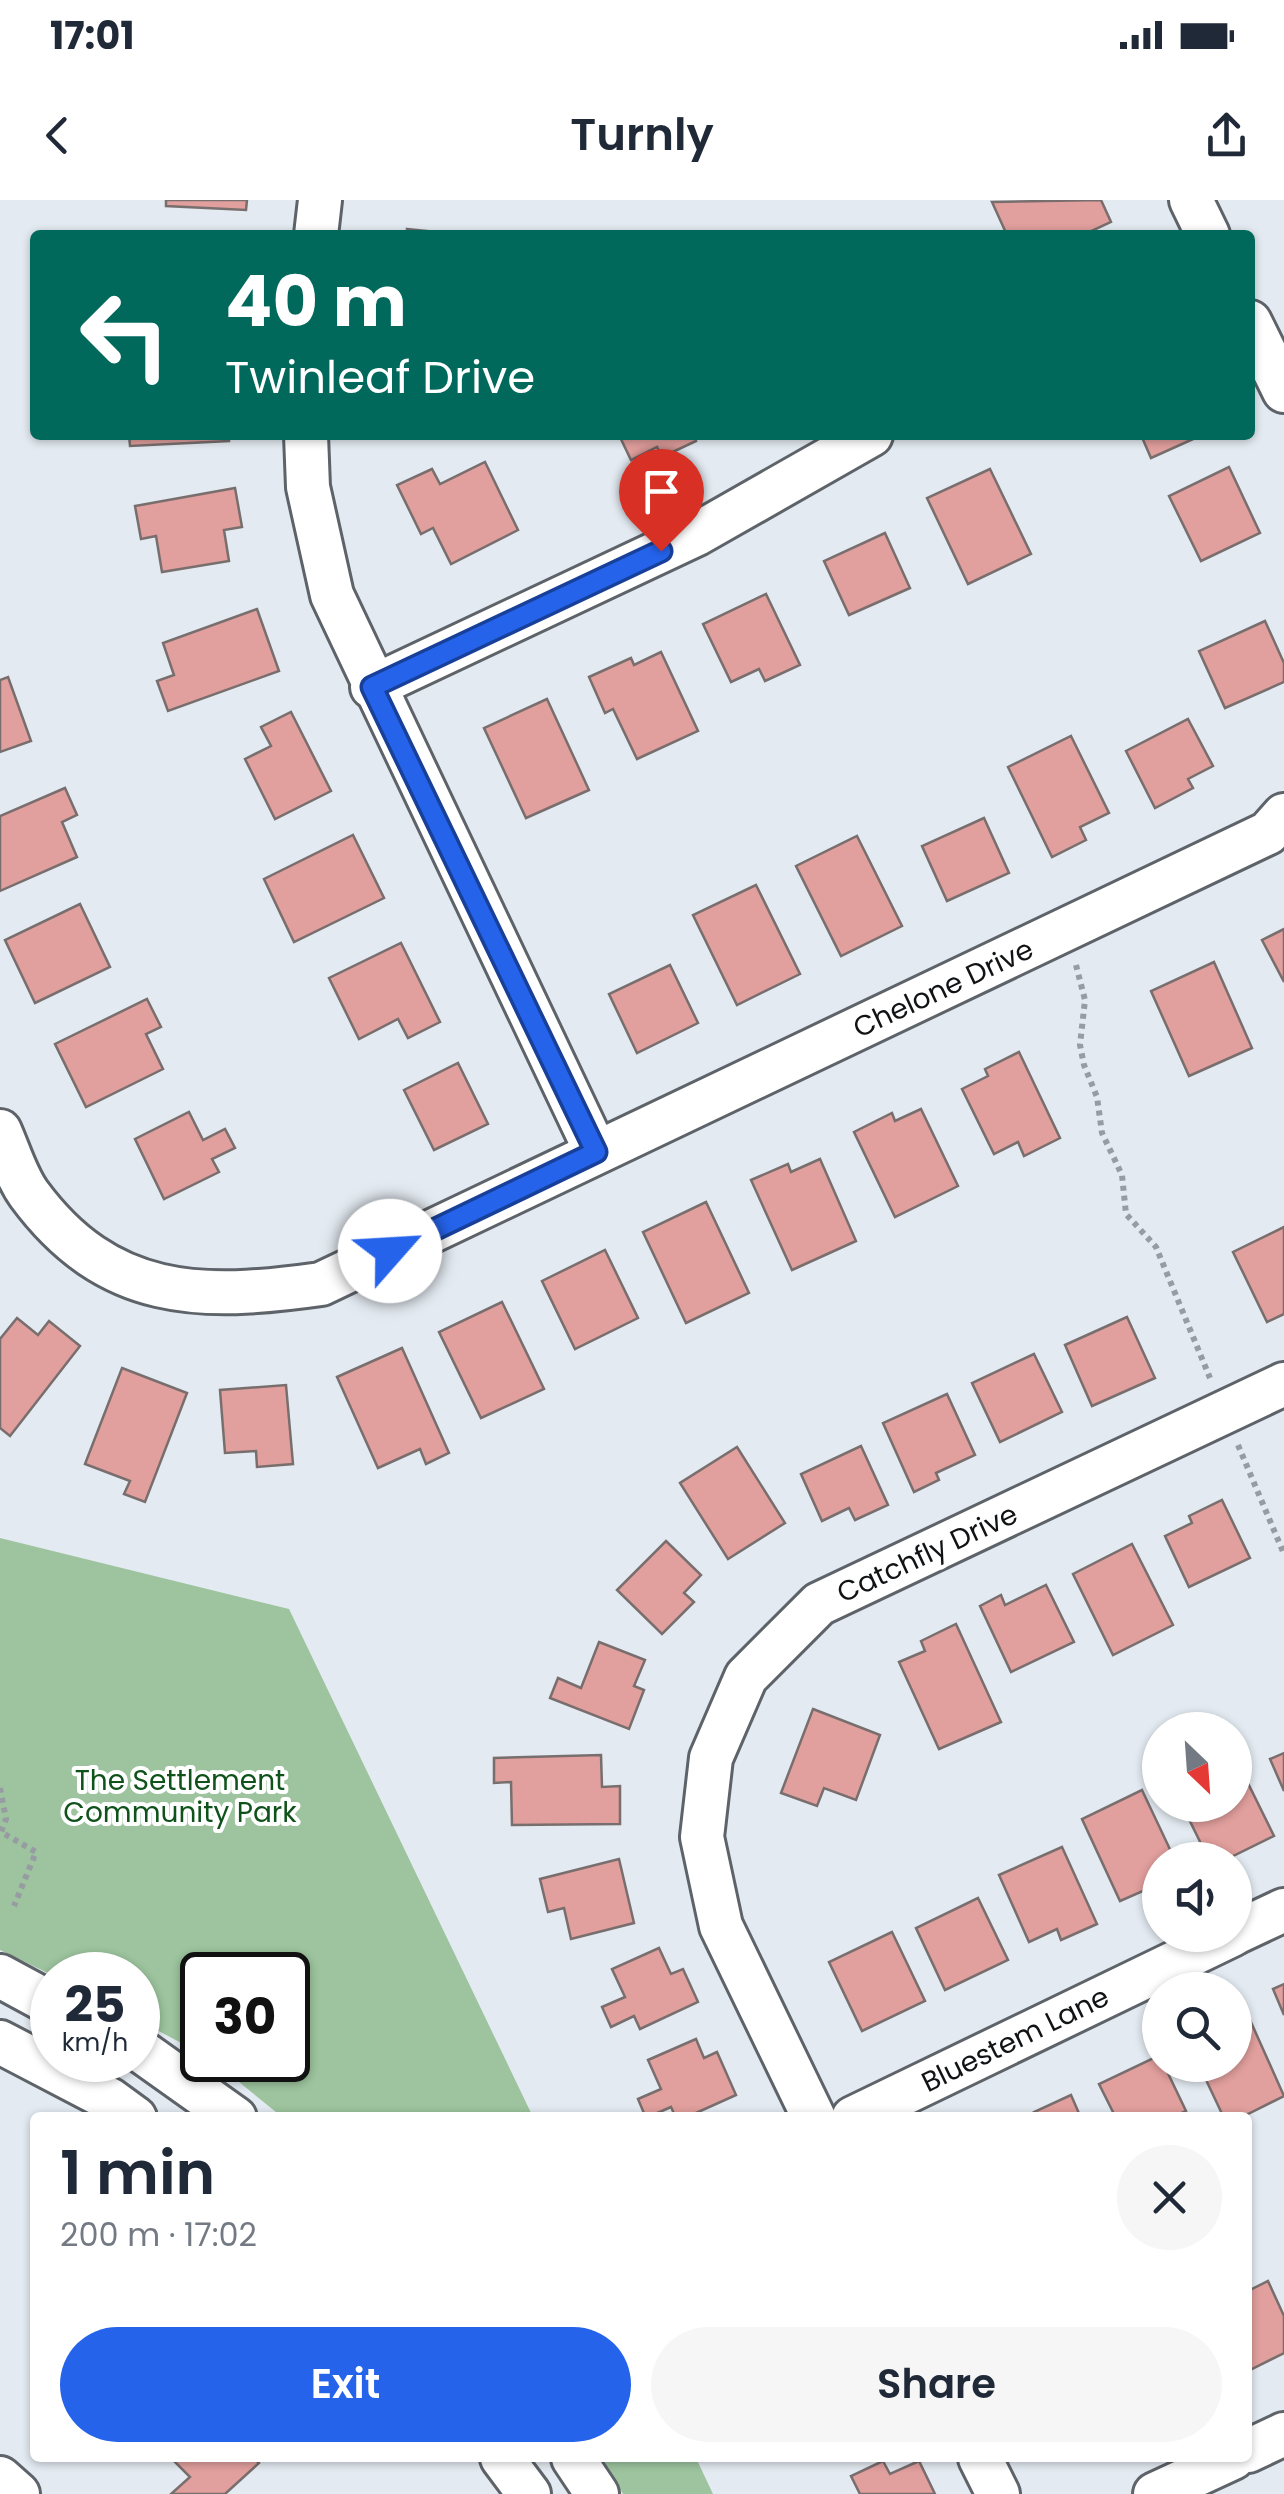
<!DOCTYPE html>
<meta charset="utf-8">
<style>
:root{--surface:#fff;--page:#f6f6f7;--text:#1f2937;--muted:#747a83;--accent:#2563eb}
body{margin:0;font-family:Poppins,sans-serif;background:var(--page);color:var(--text);height:100vh;display:flex;flex-direction:column;font-size:38px;white-space:nowrap}
*{box-sizing:border-box;margin:0}
p{font-size:32px;color:var(--muted)}
.icon{flex:none;width:55px;height:55px;fill:none;stroke:currentColor;stroke-width:2;stroke-linecap:round;stroke-linejoin:round}
.map{position:relative;flex:1;overflow:hidden}
.panel{position:absolute;left:30px;top:1912px;width:1222px;height:350px;display:flex;flex-direction:column;background:var(--surface);border-radius:10px;box-shadow:0 2px 8px #0004}
.panel>*{flex:none}
.top-card{position:absolute;left:30px;top:30px;width:1225px;height:210px;border-radius:10px;box-shadow:0 2px 8px #0004;background:#00695c;color:#fff;overflow:hidden}
.needle{width:65px;rotate:155deg}
.tools{position:absolute;left:1142px;top:1512px;display:grid;gap:20px}
.tools a{display:grid;place-items:center;width:110px;height:110px;border-radius:50%;background:var(--surface);box-shadow:0 2px 8px #0004;font-size:50px}
.speed{position:absolute;left:30px;top:1752px;display:flex;gap:20px;font-size:50px;font-weight:700;text-align:center}
.speed>*{display:grid;place-content:center;width:130px;height:130px;border-radius:50%;background:var(--surface);box-shadow:0 2px 8px #0004;line-height:1}
.speed small{font-size:25px;font-weight:400}
.speed .limit{border:5px solid #111;border-radius:15px;background:#fff;color:#111}
.pin{position:absolute;display:grid;place-items:center;width:85px;height:85px;color:#fff;margin:-102px -42px;border-radius:50% 50% 50% 0;rotate:-45deg;box-shadow:0 0 10px #0007}
.pin .icon{rotate:45deg}
.me{position:absolute;width:110px;margin:-55px;rotate:64deg;stroke-linejoin:round;filter:drop-shadow(0 0 8px #0008)}
.turn{display:flex;align-items:center;gap:35px;height:210px;padding:0 30px;font-size:45px}
.turn .icon{width:130px;height:130px;stroke-width:2.5}
.turn b{display:block;font-size:70px;line-height:85px}
.round{display:grid;place-items:center;flex:none;width:105px;height:105px;border-radius:52px;background:var(--page)}
.head{display:flex;align-items:center;justify-content:space-between;height:170px;padding:0 30px}
h1{font-size:60px;font-weight:600;line-height:75px}
.button{display:flex;gap:20px;margin-top:auto;padding:20px 30px}
.button a{flex:1;height:115px;border-radius:60px;background:var(--accent);color:#fff;font-size:40px;font-weight:600;line-height:115px;text-align:center}
.button a+a{background:var(--page);color:var(--text)}
.status{display:flex;justify-content:space-between;align-items:center;height:70px;padding:0 50px;background:var(--surface);direction:ltr}
.status svg{height:28px;fill:currentColor}
header{display:flex;justify-content:space-between;align-items:center;height:130px;padding:0 30px;background:var(--surface);font-size:45px;font-weight:600}
.map>svg:first-child{display:block}
</style>
<div class="status"><b>17:01</b><svg viewBox="0 0 49 12"><path d="M0 12V9h3v3zM5 12V6h3v6zM10 12V3h3v9zM15 12V0h3v12zM26 1h20v11H26zM47 4h2v5h-2z"/></svg></div>
<header><svg class="icon" aria-label="back" viewBox="0 0 24 24"><path d="M15 5l-7 7 7 7"/></svg>Turnly<svg class="icon" aria-label="share" viewBox="0 0 24 24"><path d="M12 15V3M7 8l5-5 5 5M5 13v7h14v-7"/></svg></header>
<div class="map">
<svg width="1284" height="2294" viewBox="0 0 1284 2294">
<rect width="100%" height="100%" fill="#e3eaf1"/>
<g fill="#9dc49e">
<path d="M 0,1338 L 289,1409 L 533,1917 L 282,1917 L 212,1860 L 288,1860 L 288,1775 L 202,1775 L 202,1854 L 138,1820 L 138,1775 L 52,1775 L 0,1750 Z"/>
<path d="M 601,2258 L 696,2258 L 713,2294 L 623,2294 Z"/>
</g>
<g fill="#e19f9d" stroke="#786e6e" stroke-width="2.5">
<path d="M 166,0 L 247,0 L 246,10 L 166,6 Z"/>
<path d="M 1101,0 L 1111,22 L 1083,35 L 1007,35 L 992,2 Z"/>
<path d="M 407,29 L 466,35 L 407,35 Z"/>
<path d="M 129,235 L 229,235 L 229,241 L 130,246 Z"/>
<path d="M 619,235 L 694,235 L 696,241 L 662,257 L 657,247 L 631,260 Z"/>
<path d="M 1141,235 L 1202,235 L 1151,258 Z"/>
<path d="M 485,262 L 518,330 L 451,364 L 433,328 L 421,334 L 397,285 L 432,269 L 440,284 Z"/>
<path d="M 1229,267 L 1260,333 L 1201,361 L 1169,296 Z"/>
<path d="M 990,269 L 1031,354 L 968,384 L 927,298 Z"/>
<path d="M 235,288 L 242,327 L 224,330 L 229,361 L 162,372 L 156,336 L 141,339 L 135,306 Z"/>
<path d="M 885,333 L 910,388 L 849,415 L 824,361 Z"/>
<path d="M 766,394 L 800,465 L 765,481 L 759,469 L 731,482 L 703,424 Z"/>
<path d="M 257,409 L 279,471 L 168,511 L 157,481 L 174,475 L 163,443 Z"/>
<path d="M 1265,421 L 1284,463 L 1284,482 L 1225,508 L 1199,451 Z"/>
<path d="M 661,452 L 698,531 L 637,559 L 613,509 L 605,513 L 589,477 L 631,458 L 634,465 Z"/>
<path d="M 8,477 L 31,541 L 0,552 L 0,480 Z"/>
<path d="M 547,499 L 589,590 L 526,618 L 484,528 Z"/>
<path d="M 291,512 L 331,591 L 275,619 L 245,559 L 271,546 L 261,527 Z"/>
<path d="M 1188,519 L 1213,566 L 1188,579 L 1193,588 L 1155,608 L 1126,551 Z"/>
<path d="M 1071,536 L 1109,613 L 1080,627 L 1086,640 L 1052,657 L 1008,567 Z"/>
<path d="M 65,588 L 77,615 L 62,622 L 77,657 L 0,691 L 0,616 Z"/>
<path d="M 984,618 L 1009,673 L 947,701 L 922,646 Z"/>
<path d="M 353,635 L 384,698 L 294,742 L 264,679 Z"/>
<path d="M 857,636 L 902,726 L 841,756 L 796,666 Z"/>
<path d="M 756,685 L 800,774 L 737,805 L 693,715 Z"/>
<path d="M 80,704 L 110,767 L 35,803 L 5,740 Z"/>
<path d="M 1284,729 L 1284,782 L 1262,740 Z"/>
<path d="M 401,743 L 440,822 L 408,838 L 398,819 L 359,839 L 329,778 Z"/>
<path d="M 1214,762 L 1252,848 L 1189,876 L 1151,791 Z"/>
<path d="M 670,765 L 698,823 L 637,853 L 609,794 Z"/>
<path d="M 147,799 L 161,827 L 146,834 L 163,869 L 86,907 L 55,844 Z"/>
<path d="M 1019,852 L 1060,938 L 1024,956 L 1018,942 L 994,954 L 962,889 L 988,876 L 985,869 Z"/>
<path d="M 458,863 L 488,924 L 434,950 L 404,890 Z"/>
<path d="M 921,909 L 958,986 L 895,1017 L 854,932 L 892,913 L 895,921 Z"/>
<path d="M 189,912 L 203,940 L 225,929 L 235,948 L 212,959 L 219,972 L 164,999 L 135,939 Z"/>
<path d="M 820,959 L 856,1041 L 792,1070 L 751,980 L 788,964 L 791,972 Z"/>
<path d="M 706,1002 L 749,1093 L 686,1123 L 643,1032 Z"/>
<path d="M 1284,1027 L 1284,1114 L 1267,1122 L 1233,1052 Z"/>
<path d="M 605,1050 L 638,1118 L 575,1149 L 542,1081 Z"/>
<path d="M 502,1102 L 544,1189 L 481,1218 L 439,1132 Z"/>
<path d="M 1127,1117 L 1155,1178 L 1092,1206 L 1065,1145 Z"/>
<path d="M 17,1118 L 38,1135 L 49,1121 L 80,1146 L 10,1236 L 0,1228 L 0,1139 Z"/>
<path d="M 402,1148 L 449,1253 L 426,1264 L 420,1249 L 378,1268 L 337,1177 Z"/>
<path d="M 1034,1154 L 1062,1212 L 1000,1242 L 972,1183 Z"/>
<path d="M 122,1168 L 187,1193 L 145,1302 L 124,1294 L 130,1281 L 85,1264 Z"/>
<path d="M 286,1185 L 293,1264 L 257,1267 L 256,1251 L 225,1253 L 220,1190 Z"/>
<path d="M 947,1194 L 975,1255 L 936,1273 L 939,1280 L 914,1292 L 883,1223 Z"/>
<path d="M 861,1246 L 888,1305 L 855,1320 L 849,1308 L 822,1321 L 801,1274 Z"/>
<path d="M 737,1247 L 785,1323 L 728,1359 L 680,1283 Z"/>
<path d="M 1222,1300 L 1250,1358 L 1189,1387 L 1165,1336 L 1192,1323 L 1189,1316 Z"/>
<path d="M 666,1341 L 701,1375 L 684,1393 L 694,1402 L 662,1434 L 617,1390 Z"/>
<path d="M 1132,1344 L 1173,1425 L 1113,1455 L 1073,1374 Z"/>
<path d="M 1046,1385 L 1074,1442 L 1011,1472 L 980,1406 L 1001,1395 L 1005,1405 Z"/>
<path d="M 956,1424 L 1001,1522 L 939,1549 L 899,1462 L 925,1451 L 921,1441 Z"/>
<path d="M 599,1442 L 645,1460 L 634,1486 L 644,1490 L 629,1529 L 550,1498 L 558,1478 L 581,1488 Z"/>
<path d="M 813,1509 L 880,1535 L 856,1600 L 824,1588 L 817,1606 L 781,1593 Z"/>
<path d="M 1284,1553 L 1284,1591 L 1270,1559 Z"/>
<path d="M 601,1555 L 602,1587 L 620,1586 L 620,1624 L 512,1625 L 511,1582 L 494,1583 L 494,1558 Z"/>
<path d="M 1240,1567 L 1274,1636 L 1225,1660 L 1209,1660 L 1182,1605 L 1235,1605 L 1235,1570 Z"/>
<path d="M 1142,1590 L 1175,1660 L 1160,1660 L 1160,1692 L 1149,1697 L 1145,1690 L 1120,1701 L 1082,1619 Z"/>
<path d="M 1062,1647 L 1097,1724 L 1061,1740 L 1057,1729 L 1029,1742 L 999,1675 Z"/>
<path d="M 619,1659 L 634,1723 L 571,1739 L 564,1708 L 548,1712 L 540,1679 Z"/>
<path d="M 978,1698 L 1008,1760 L 945,1790 L 916,1728 Z"/>
<path d="M 892,1732 L 925,1801 L 862,1831 L 829,1762 Z"/>
<path d="M 659,1748 L 671,1774 L 683,1769 L 698,1802 L 640,1829 L 634,1816 L 611,1827 L 602,1807 L 625,1797 L 612,1769 Z"/>
<path d="M 1284,1784 L 1284,1815 L 1273,1789 Z"/>
<path d="M 1246,1811 L 1284,1896 L 1240,1918 L 1224,1918 L 1199,1865 L 1235,1865 L 1235,1816 Z"/>
<path d="M 696,1839 L 704,1858 L 717,1852 L 736,1895 L 685,1918 L 676,1918 L 671,1907 L 646,1918 L 638,1899 L 661,1889 L 648,1860 Z"/>
<path d="M 1160,1855 L 1160,1865 L 1164,1865 L 1186,1911 L 1171,1918 L 1116,1918 L 1099,1884 Z"/>
<path d="M 1071,1895 L 1081,1918 L 1037,1918 L 1034,1912 Z"/>
<path d="M 1268,2081 L 1284,2116 L 1284,2153 L 1248,2171 L 1248,2091 Z"/>
<path d="M 171,2258 L 254,2258 L 259,2263 L 225,2294 L 171,2294 L 190,2277 Z"/>
<path d="M 883,2261 L 890,2274 L 919,2261 L 935,2294 L 860,2294 L 851,2276 Z"/>
</g>
<g fill="none" stroke-linecap="round" stroke-linejoin="round">
<g stroke="#5d6369" stroke-width="48">
<g id="minor">
<path d="M 1191,0 L 1208,35"/>
<path d="M 316,35 L 320,0"/>
<path d="M 1250,122 L 1284,191"/>
<path d="M 306,235 L 308,287 L 332,395 L 596,952"/>
<path d="M 372,487 L 697,334 L 871,235"/>
<path d="M 0,931 C 9,951 16,976 29,994 C 108,1101 201,1101 321,1084 L 1268,633 L 1284,615"/>
<path d="M 1235,1733 L 1284,1710"/>
<path d="M 0,1776 L 52,1804"/>
<path d="M 0,1842 L 109,1899 L 135,1918"/>
<path d="M 138,1849 L 235,1918"/>
<path d="M 814,1918 L 721,1726 L 702,1637 L 711,1558 L 746,1477 L 819,1404 L 1284,1184"/>
<path d="M 853,1918 L 1232,1735"/>
<path d="M 1248,2251 L 1284,2234"/>
<path d="M 502,2258 L 529,2294"/>
<path d="M 573,2258 L 597,2294"/>
<path d="M 980,2258 L 998,2294"/>
<path d="M 0,2278 L 18,2294"/>
<path d="M 1155,2294 L 1233,2258"/>
</g>
</g>
<g stroke="#979ca2" stroke-width="6" stroke-dasharray="5 5" stroke-linecap="butt">
<path d="M 1076,765 L 1085,800 L 1080,845 L 1084,865 L 1097,897 L 1102,933 L 1122,975 L 1126,1014 L 1156,1047 L 1210,1178"/>
<path d="M 1238,1245 L 1284,1354"/>
<path d="M 0,1588 L 6,1619 L 1,1632 L 36,1652 L 14,1706"/>
</g>
<use href="#minor" stroke="#fff" stroke-width="42"/>
</g>
<g fill="none" stroke-linecap="round" stroke-linejoin="round">
<g stroke="#184099" stroke-width="25">
<path id="route" d="M 390,1051 L 596,952 L 372,487 L 661,351"/>
</g>
<use href="#route" stroke="#2563eb" stroke-width="18"/>
</g>
<g text-anchor="middle" stroke-width="8" stroke-linejoin="round" paint-order="stroke">
<g font-size="28" fill="#101214" stroke="#fff">
<text transform="translate(943 788) rotate(-25)" y="10">Chelone Drive</text>
<text transform="translate(927 1353) rotate(-25)" y="10">Catchfly Drive</text>
<text transform="translate(1015 1839) rotate(-26)" y="10">Bluestem Lane</text>
</g>
<g font-size="28" fill="#0f531b" stroke="#fff">
<text x="180" y="1590">The Settlement<tspan x="180" dy="32">Community Park</tspan></text>
</g>
</g>
</svg>
<div class="tools">
<a><svg class="needle" viewBox="-14 -14 28 28"><path d="M0-13l5 13h-10z" fill="#e53935"/><path d="M0 13l5-13h-10z" fill="#747a83"/></svg></a>
<a><svg class="icon" aria-label="sound" viewBox="0 0 24 24"><path d="M4 9h4l5-4v14l-5-4H4zM17 9q2 3 0 6"/></svg></a>
<a><svg class="icon" aria-label="search" viewBox="0 0 24 24"><circle cx="10" cy="10" r="6"/><path d="M15 15l6 6"/></svg></a>
</div>
<div class="speed"><div>25<small>km/h</small></div><div class="limit">30</div></div>
<div class="pin" style="left:661px;top:351px;background:#d93025"><svg class="icon" aria-label="arrive" viewBox="0 0 24 24"><path d="M6 21V4h12l-3 4 3 4H6"/></svg></div>
<svg class="me" style="left:390px;top:1051px" viewBox="-20 -20 40 40"><circle r="19" fill="#fff"/><path d="M0-13L10 11 0 6-10 11z" fill="#2563eb"/></svg>
<div class="top-card">
<div class="turn"><svg class="icon" aria-label="left" viewBox="0 0 24 24"><path d="M17 20v-9H6M10 6l-5 5 5 5"/></svg><div><b>40 m</b>Twinleaf Drive</div></div>
</div>
<section class="panel">
<div class="head"><div><h1>1 min</h1><p>200 m · 17:02</p></div><a class="round"><svg class="icon" aria-label="close" viewBox="0 0 24 24"><path d="M6 6l12 12M18 6L6 18"/></svg></a></div>
<div class="button"><a>Exit</a><a>Share</a></div>
</section>
</div>
